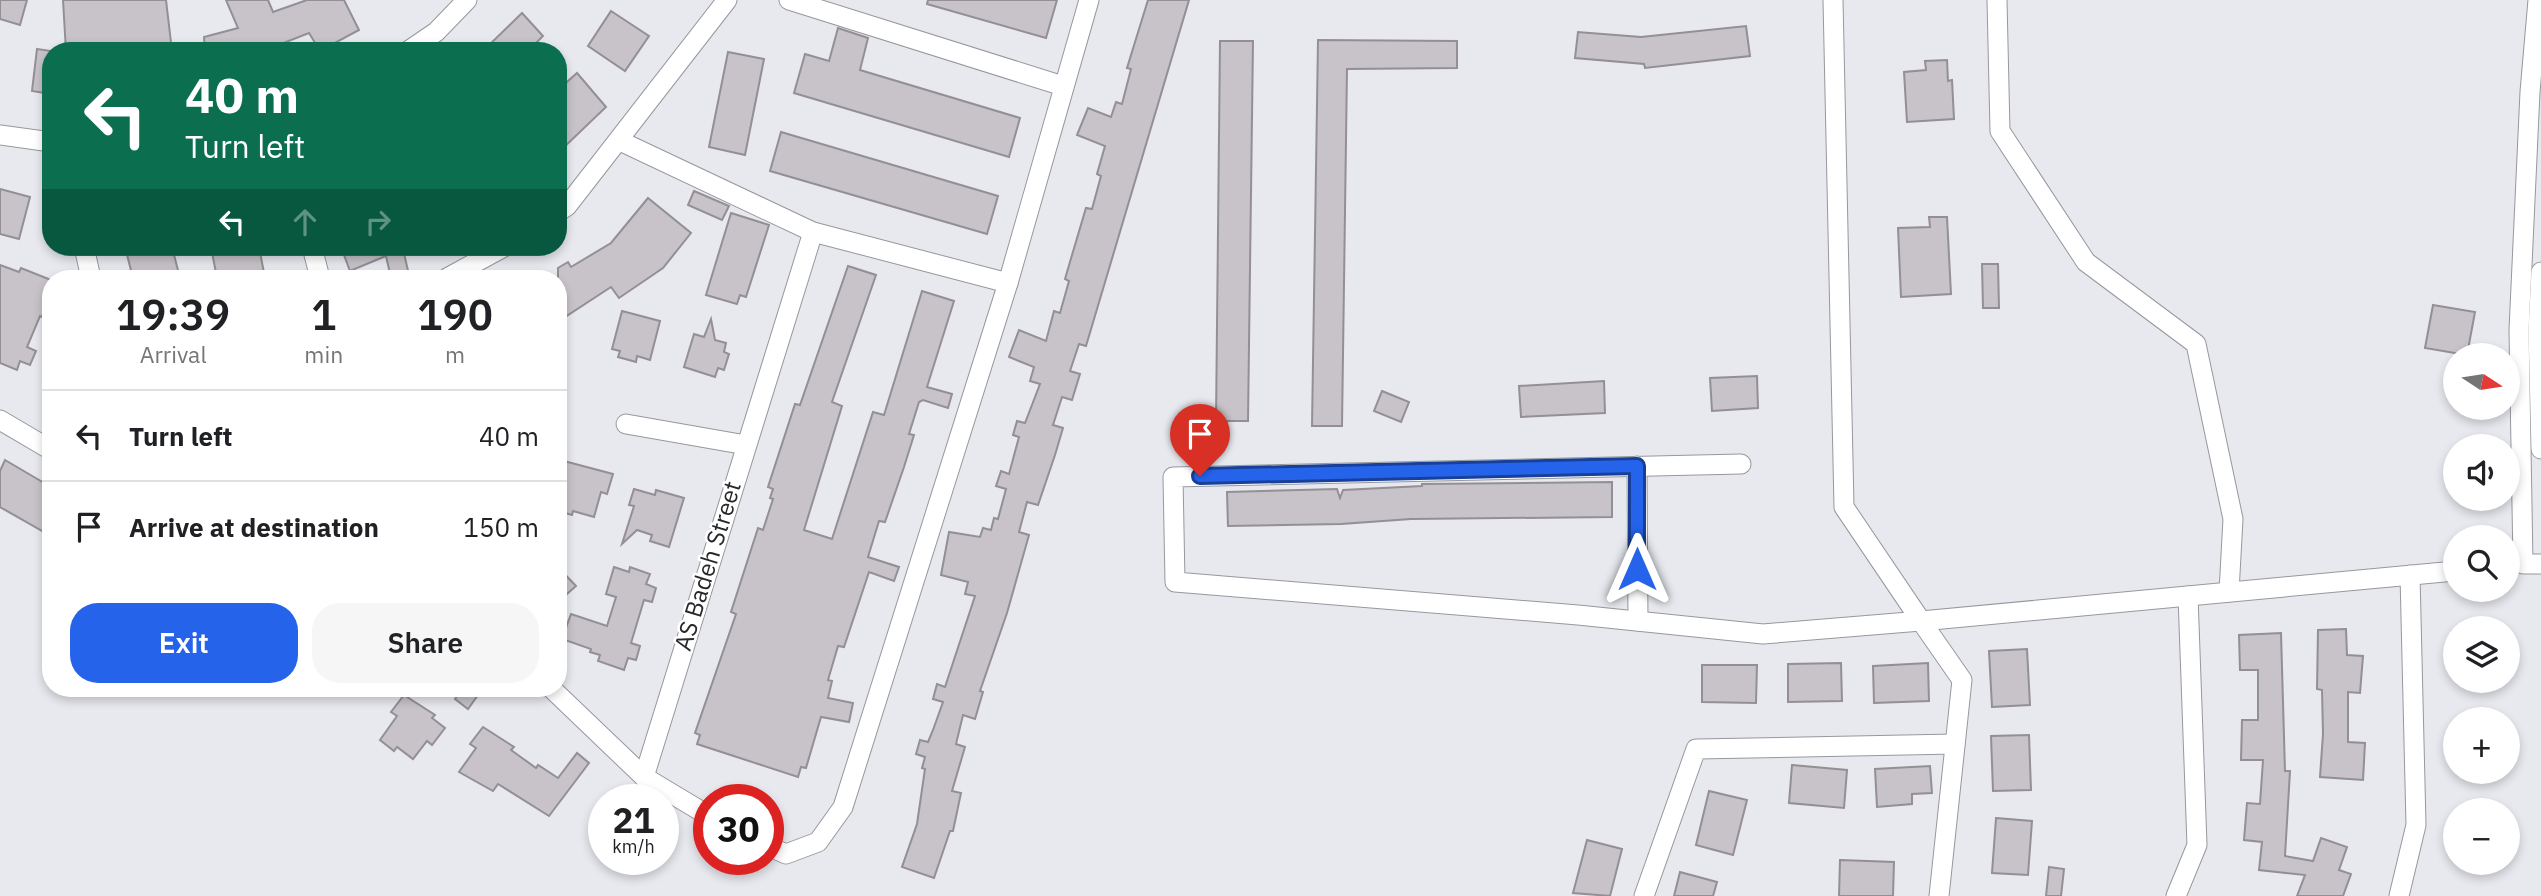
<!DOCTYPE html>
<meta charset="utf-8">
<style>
:root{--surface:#fff;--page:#f6f6f6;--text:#202124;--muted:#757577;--line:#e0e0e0;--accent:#2563eb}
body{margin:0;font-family:"IBM Plex Sans",sans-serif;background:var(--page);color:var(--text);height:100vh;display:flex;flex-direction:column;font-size:26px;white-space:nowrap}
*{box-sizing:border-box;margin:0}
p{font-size:23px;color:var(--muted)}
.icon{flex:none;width:38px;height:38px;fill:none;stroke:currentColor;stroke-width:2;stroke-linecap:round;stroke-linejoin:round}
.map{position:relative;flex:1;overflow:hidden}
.panel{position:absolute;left:42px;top:270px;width:525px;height:427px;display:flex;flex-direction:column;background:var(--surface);border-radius:28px;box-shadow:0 4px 10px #0003}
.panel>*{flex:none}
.hud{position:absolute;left:42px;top:42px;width:525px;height:214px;border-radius:28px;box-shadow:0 4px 10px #0003;background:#0b6e4f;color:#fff;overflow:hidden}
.needle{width:46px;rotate:102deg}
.tools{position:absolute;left:2443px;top:343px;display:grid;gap:14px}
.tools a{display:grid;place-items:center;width:77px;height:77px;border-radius:50%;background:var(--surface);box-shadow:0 4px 10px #0003;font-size:35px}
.speed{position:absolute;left:588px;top:784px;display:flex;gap:14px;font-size:35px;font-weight:700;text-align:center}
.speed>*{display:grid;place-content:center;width:91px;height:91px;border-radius:50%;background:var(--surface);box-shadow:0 4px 10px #0003;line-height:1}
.speed small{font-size:18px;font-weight:400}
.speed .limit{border:10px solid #d22;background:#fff;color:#111}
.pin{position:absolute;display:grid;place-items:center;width:60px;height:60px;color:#fff;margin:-72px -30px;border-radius:50% 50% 50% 0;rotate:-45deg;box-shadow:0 0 7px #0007}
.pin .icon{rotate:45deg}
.me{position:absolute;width:77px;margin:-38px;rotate:0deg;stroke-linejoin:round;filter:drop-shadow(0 0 5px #0008)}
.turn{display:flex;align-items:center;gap:24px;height:147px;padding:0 28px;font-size:32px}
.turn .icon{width:91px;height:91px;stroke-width:2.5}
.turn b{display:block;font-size:49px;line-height:60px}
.lanes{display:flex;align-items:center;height:66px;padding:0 28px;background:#0003;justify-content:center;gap:35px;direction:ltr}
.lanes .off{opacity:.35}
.eta{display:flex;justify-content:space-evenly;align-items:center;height:119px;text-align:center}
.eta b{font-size:42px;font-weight:600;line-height:49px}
.action{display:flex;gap:14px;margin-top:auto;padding:14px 28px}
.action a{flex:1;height:80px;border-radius:28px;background:var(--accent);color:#fff;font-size:28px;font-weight:600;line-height:80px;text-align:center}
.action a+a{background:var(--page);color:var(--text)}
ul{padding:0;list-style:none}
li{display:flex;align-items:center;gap:21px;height:91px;padding:0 28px;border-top:2px solid var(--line)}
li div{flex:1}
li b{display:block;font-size:26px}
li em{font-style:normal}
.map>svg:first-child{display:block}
</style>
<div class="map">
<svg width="2541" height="896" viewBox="0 0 2541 896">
<rect width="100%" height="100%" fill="#e7e9ef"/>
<g fill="#c7c3c8" stroke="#948f94" stroke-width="2">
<path d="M 0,0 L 27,0 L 20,25 L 0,19 Z"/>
<path d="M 63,0 L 166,0 L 172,51 L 66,51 Z"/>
<path d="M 226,0 L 268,0 L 273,12 L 307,0 L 344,0 L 359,30 L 320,51 L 309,33 L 263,51 L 205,51 L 204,37 L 238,28 Z"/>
<path d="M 928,0 L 1057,0 L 1046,38 L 927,4 Z"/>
<path d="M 1148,0 L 1189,0 L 1086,346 L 1079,344 L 1070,371 L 1080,374 L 1072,400 L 1062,397 L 1053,425 L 1063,428 L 1055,455 L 1038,505 L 1027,502 L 1019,532 L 1029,535 L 1007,613 L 980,691 L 983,692 L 975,719 L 963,715 L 956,744 L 965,747 L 952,791 L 961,793 L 953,831 L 950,831 L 934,878 L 902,867 L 917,824 L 925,769 L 922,768 L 925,757 L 916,754 L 920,740 L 928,742 L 933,730 L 943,702 L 933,699 L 937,684 L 945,687 L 975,596 L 965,594 L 968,582 L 941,575 L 949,532 L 980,537 L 983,528 L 991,530 L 994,518 L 998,519 L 1006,489 L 996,486 L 1001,471 L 1009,474 L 1019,437 L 1013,435 L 1017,421 L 1025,423 L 1040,384 L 1030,381 L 1034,367 L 1009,357 L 1019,330 L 1046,341 L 1054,311 L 1060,313 L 1069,281 L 1065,279 L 1072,255 L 1086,208 L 1092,209 L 1101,176 L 1097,174 L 1105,146 L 1077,135 L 1088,108 L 1111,117 L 1116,102 L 1122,104 L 1131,69 L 1127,68 Z"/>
<path d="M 611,11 L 649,36 L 625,71 L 588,46 Z"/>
<path d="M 522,13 L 543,36 L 528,51 L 483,51 Z"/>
<path d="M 1746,26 L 1750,56 L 1645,68 L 1644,64 L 1575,58 L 1578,32 L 1641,37 Z"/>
<path d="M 838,28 L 868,38 L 860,70 L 1020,118 L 1009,157 L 794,93 L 805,54 L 829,61 Z"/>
<path d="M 1318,40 L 1457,41 L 1457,68 L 1347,69 L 1342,426 L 1312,426 Z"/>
<path d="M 1220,41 L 1253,41 L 1248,421 L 1216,421 Z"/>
<path d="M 37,49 L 51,51 L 51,94 L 32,91 Z"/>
<path d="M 728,52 L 764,59 L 745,155 L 709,147 Z"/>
<path d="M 1947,60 L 1948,81 L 1952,80 L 1954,119 L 1907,122 L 1904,72 L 1926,70 L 1925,61 Z"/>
<path d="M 577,73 L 606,107 L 558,153 L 558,90 Z"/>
<path d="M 781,132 L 998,196 L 987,234 L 770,171 Z"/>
<path d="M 0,189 L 30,197 L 19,239 L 0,234 Z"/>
<path d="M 694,191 L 729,206 L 722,220 L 688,205 Z"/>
<path d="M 648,198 L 691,233 L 663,268 L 619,298 L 611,287 L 565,317 L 558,306 L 558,268 L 568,262 L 571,267 L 611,243 Z"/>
<path d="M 731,213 L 769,225 L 746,297 L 740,295 L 737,304 L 706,295 Z"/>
<path d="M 1929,217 L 1947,217 L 1951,294 L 1901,297 L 1898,228 L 1930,227 Z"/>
<path d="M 125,247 L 172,247 L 180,278 L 133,278 Z"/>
<path d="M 211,247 L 259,247 L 265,278 L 217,278 Z"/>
<path d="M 341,247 L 408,247 L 403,249 L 409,275 L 391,278 L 386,256 L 350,271 Z"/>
<path d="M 1982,264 L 1998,264 L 1999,308 L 1983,308 Z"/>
<path d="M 0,265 L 19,272 L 21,268 L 51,280 L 51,308 L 46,306 L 42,317 L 40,316 L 27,347 L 36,351 L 30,365 L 20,361 L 17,370 L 0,363 Z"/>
<path d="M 848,266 L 876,275 L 832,402 L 842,406 L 804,530 L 832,539 L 873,412 L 884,415 L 922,291 L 954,301 L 927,387 L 952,394 L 948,408 L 923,400 L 919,402 L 909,434 L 914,435 L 904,467 L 885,522 L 879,521 L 868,557 L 899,567 L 894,581 L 869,572 L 844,647 L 838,646 L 828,680 L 832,681 L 828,698 L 853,703 L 849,722 L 821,717 L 806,768 L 801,767 L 798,777 L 697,744 L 700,735 L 695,733 L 736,614 L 731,612 L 758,528 L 763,530 L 773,499 L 770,498 L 773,489 L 768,487 L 795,404 L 800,405 Z"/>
<path d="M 2433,305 L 2475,312 L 2467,355 L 2425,348 Z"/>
<path d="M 622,311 L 660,321 L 650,360 L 637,356 L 636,362 L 618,357 L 620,351 L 612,349 Z"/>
<path d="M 711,319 L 715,340 L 726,343 L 724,352 L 729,354 L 724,370 L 718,368 L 715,377 L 684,367 L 694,334 L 704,337 Z"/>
<path d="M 1757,376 L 1758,408 L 1712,411 L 1710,378 Z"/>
<path d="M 1604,381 L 1605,413 L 1521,417 L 1519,386 Z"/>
<path d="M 1382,391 L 1409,402 L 1401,422 L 1374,411 Z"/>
<path d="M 5,460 L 51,487 L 51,536 L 0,507 L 0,471 Z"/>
<path d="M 564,461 L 613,474 L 607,494 L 601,492 L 594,517 L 573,511 L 572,515 L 558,511 L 562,490 L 558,489 L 558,483 Z"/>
<path d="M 1612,482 L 1612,517 L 1411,519 L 1341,524 L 1228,526 L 1227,492 L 1337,489 L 1340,498 L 1343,490 L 1422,486 L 1422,484 Z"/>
<path d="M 634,489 L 655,495 L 656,490 L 684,498 L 669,547 L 650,541 L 652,535 L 637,530 L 622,544 L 634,506 L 629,505 Z"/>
<path d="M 558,567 L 576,586 L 558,602 Z"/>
<path d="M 614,567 L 629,572 L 630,567 L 650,574 L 646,584 L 656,588 L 652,602 L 644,600 L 631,643 L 640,646 L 636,660 L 628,658 L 624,670 L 598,661 L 600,655 L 590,652 L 591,649 L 562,639 L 571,614 L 607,626 L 616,597 L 606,594 Z"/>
<path d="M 2346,629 L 2347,655 L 2363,656 L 2360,693 L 2348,692 L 2348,742 L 2365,743 L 2363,780 L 2320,777 L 2323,734 L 2322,690 L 2317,689 L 2318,630 Z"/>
<path d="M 2281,633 L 2285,771 L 2290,771 L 2285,856 L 2313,861 L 2321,838 L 2347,847 L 2339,870 L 2351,874 L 2343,896 L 2297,896 L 2305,875 L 2259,870 L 2262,842 L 2244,840 L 2247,803 L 2260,804 L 2263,760 L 2241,760 L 2242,720 L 2258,720 L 2258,670 L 2240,670 L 2239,635 Z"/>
<path d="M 2027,649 L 2030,705 L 1992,707 L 1989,651 Z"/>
<path d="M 1841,663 L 1842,701 L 1788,702 L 1788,664 Z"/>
<path d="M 1928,663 L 1929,701 L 1874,703 L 1873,666 Z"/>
<path d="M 1702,665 L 1757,665 L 1756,703 L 1702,702 Z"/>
<path d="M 463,688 L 483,688 L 468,709 L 455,699 Z"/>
<path d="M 404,695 L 435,715 L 432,718 L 445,728 L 432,745 L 427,741 L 413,759 L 397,747 L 394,751 L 380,740 L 397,716 L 391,712 Z"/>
<path d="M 483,727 L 514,747 L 511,750 L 536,768 L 538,765 L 558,778 L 577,753 L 589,763 L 549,816 L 498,784 L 493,791 L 459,772 L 476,748 L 470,744 Z"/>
<path d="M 2029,735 L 2031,790 L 1993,791 L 1991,736 Z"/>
<path d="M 1792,765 L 1847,770 L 1844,808 L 1789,803 Z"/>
<path d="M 1930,766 L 1932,793 L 1912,794 L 1912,804 L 1877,807 L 1875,769 Z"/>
<path d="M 1709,791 L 1747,800 L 1733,855 L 1696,845 Z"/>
<path d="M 1996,818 L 2032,821 L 2028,875 L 1992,873 Z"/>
<path d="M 1587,840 L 1622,849 L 1610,896 L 1573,893 Z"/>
<path d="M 1840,860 L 1894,862 L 1893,896 L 1839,896 Z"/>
<path d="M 2049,867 L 2064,869 L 2061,896 L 2046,896 Z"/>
<path d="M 1680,872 L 1717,882 L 1713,896 L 1674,896 Z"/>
</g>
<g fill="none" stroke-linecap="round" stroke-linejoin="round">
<g stroke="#96989d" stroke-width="21">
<g id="minor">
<path d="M 789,0 L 1063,86"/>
<path d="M 1833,0 L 1844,507 L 1921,621 L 2455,571"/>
<path d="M 1997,0 L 2000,131 L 2086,262 L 2196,344 L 2233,519 L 2229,592"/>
<path d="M 2538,0 L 2530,92 L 2519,330 L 2523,564 L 2541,564"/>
<path d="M 408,51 L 436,32 L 467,0"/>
<path d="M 0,135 L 51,142"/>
<path d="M 620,141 L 813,232 L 1008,283 L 1089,0"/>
<path d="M 558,212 L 567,206 L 727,0"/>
<path d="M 84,247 L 91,278"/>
<path d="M 312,247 L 320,278"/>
<path d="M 2541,272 L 2538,330 L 2541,449"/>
<path d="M 447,278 L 504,247"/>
<path d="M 0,420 L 51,450"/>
<path d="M 626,424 L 746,445"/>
<path d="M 1741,464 L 1173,477 L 1175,582 L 1578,615 L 1763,634 L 1921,621 L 1962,680 L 1939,896"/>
<path d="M 1637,466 L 1638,621"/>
<path d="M 551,688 L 644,777 L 813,232"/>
<path d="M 644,777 L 709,816"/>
<path d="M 768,846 L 786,854 L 818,842 L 843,807 L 1008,283"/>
<path d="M 1644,896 L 1696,749 L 1955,744"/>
<path d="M 2176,896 L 2197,845 L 2188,596"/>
<path d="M 2399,896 L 2416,825 L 2410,575"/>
</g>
</g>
<use href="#minor" stroke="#fff" stroke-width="19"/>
</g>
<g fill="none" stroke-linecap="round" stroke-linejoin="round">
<g stroke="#184099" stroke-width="18">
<path id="route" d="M 1200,476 L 1637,466 L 1637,569"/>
</g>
<use href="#route" stroke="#2563eb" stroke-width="12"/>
</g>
<g text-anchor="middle" stroke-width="5" stroke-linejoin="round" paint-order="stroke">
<g font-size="24" fill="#28282b" stroke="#fff">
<text transform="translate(708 566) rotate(-73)" y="8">AS Badeh Street</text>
</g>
</g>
</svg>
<div class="tools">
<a><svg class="needle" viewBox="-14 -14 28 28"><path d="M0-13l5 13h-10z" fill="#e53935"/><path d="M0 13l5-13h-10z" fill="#757577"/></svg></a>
<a><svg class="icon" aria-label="sound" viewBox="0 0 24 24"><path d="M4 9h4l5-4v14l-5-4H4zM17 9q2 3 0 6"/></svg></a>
<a><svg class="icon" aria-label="search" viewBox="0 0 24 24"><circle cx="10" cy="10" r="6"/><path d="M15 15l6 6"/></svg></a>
<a><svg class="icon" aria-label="layers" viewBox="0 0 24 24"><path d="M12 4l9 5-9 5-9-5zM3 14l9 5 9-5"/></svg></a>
<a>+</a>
<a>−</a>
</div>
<div class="speed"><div>21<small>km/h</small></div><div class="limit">30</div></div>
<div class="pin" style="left:1200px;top:476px;background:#d93025"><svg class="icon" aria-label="arrive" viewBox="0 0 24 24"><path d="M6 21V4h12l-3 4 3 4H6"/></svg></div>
<svg class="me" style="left:1637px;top:569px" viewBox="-20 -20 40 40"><path d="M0-17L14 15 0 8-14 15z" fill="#2563eb" stroke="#fff" stroke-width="4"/></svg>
<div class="hud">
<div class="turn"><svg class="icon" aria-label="left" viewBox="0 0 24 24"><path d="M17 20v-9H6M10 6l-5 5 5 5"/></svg><div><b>40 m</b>Turn left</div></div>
<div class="lanes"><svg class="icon" aria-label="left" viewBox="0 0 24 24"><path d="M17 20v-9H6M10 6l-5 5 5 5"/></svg><svg class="icon off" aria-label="ahead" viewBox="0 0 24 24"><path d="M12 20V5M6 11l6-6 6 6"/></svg><svg class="icon off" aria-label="right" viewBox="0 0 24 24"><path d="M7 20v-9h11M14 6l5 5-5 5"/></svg></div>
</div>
<section class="panel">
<div class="eta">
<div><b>19:39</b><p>Arrival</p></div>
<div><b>1</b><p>min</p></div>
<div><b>190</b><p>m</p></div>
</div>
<ul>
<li><svg class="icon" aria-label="left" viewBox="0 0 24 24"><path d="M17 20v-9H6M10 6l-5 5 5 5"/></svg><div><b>Turn left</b></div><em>40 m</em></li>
<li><svg class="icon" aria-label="arrive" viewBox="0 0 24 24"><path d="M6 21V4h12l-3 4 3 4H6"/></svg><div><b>Arrive at destination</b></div><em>150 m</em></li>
</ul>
<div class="action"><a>Exit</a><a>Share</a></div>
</section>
</div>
